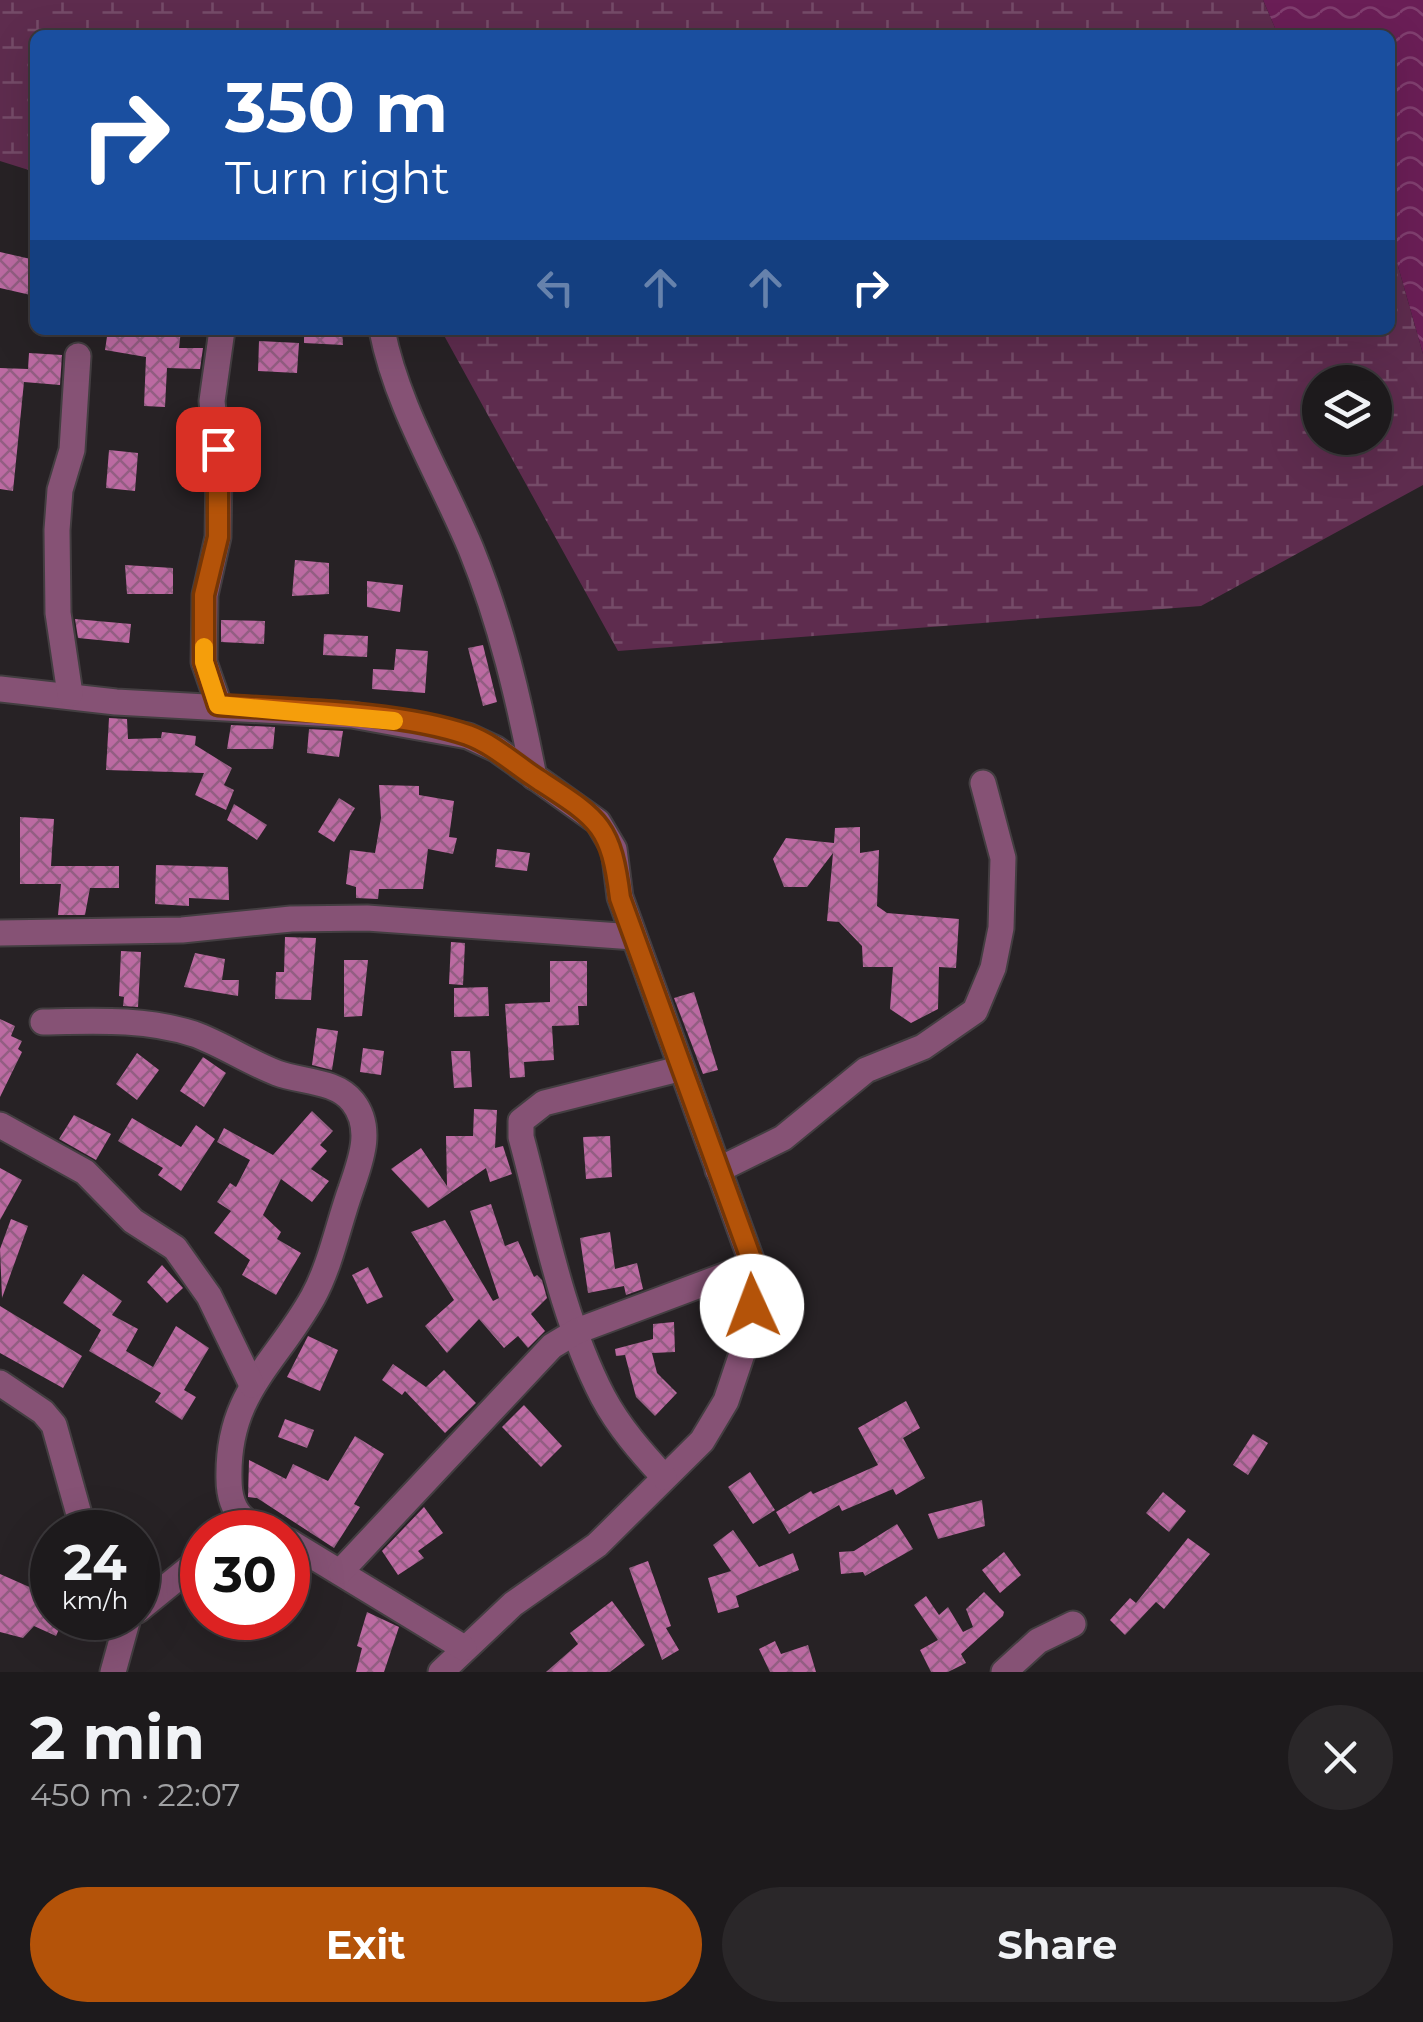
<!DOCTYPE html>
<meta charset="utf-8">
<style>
:root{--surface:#1d1a1c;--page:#2a2729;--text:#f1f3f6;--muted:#a0a1a3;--line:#3b383b;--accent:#b45309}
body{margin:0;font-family:Montserrat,sans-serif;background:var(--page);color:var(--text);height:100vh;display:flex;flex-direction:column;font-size:38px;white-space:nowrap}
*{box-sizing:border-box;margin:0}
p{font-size:32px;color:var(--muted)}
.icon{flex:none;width:55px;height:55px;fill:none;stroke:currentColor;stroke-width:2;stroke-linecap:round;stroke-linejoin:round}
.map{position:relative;height:1672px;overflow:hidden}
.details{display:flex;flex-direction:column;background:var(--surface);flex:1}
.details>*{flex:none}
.banner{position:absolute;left:30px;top:30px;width:1365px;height:305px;border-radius:15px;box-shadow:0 10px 40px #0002,0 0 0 2px var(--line);background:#1a4fa0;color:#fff;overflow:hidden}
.controls{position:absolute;left:1302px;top:365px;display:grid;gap:20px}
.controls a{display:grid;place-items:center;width:90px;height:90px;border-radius:50%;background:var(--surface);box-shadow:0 10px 40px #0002,0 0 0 2px var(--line);font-size:50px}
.speed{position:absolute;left:30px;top:1510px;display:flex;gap:20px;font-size:50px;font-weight:700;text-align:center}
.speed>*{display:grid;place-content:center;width:130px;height:130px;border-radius:50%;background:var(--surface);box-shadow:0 10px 40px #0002,0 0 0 2px var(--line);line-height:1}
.speed small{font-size:25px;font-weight:400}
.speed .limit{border:15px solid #d22;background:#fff;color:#111}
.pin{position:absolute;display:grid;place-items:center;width:85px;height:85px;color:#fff;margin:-42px;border-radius:20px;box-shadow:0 5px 15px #0006}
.me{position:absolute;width:110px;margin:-55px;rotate:358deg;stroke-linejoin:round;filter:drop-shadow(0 0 8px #0008)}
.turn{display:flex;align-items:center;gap:35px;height:210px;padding:0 30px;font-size:45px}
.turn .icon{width:130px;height:130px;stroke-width:2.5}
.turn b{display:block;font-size:70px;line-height:85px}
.lanes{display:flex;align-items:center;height:95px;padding:0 30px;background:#0003;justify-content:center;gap:50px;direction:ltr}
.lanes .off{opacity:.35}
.round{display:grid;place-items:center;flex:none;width:105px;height:105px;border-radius:52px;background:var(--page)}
.headline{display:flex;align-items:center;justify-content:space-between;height:170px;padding:0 30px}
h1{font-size:60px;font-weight:700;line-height:75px}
.primary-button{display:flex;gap:20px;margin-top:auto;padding:20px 30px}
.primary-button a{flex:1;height:115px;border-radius:60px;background:var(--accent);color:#fff;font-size:40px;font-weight:700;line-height:115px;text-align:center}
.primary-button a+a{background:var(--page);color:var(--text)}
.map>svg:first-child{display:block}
</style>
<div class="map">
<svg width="1423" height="1672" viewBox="0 0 1423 1672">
<defs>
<pattern id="wetland-marsh" width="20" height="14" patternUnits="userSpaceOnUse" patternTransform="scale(2.5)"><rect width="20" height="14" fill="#5e2c4e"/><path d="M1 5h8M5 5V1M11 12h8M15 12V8" fill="none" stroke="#754b68"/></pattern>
<pattern id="water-waves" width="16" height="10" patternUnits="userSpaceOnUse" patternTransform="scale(2.5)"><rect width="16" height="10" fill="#6a1e56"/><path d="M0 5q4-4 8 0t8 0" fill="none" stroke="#803f6f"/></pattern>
<pattern id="building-cross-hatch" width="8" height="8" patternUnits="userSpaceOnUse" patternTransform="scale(2.5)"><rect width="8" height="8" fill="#bc6aa2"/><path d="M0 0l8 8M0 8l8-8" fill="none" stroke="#935e82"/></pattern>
</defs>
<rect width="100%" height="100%" fill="#272225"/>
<g fill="url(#wetland-marsh)" fill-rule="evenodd">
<path d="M 0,0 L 1263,0 L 1278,35 L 35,35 L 35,172 L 0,161 Z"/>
<path d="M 1390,238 L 1423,354 L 1423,485 L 1201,606 L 618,651 L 441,330 L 1390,330 ZM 1320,382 L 1375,382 L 1375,438 L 1320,438 Z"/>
</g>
<path fill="url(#water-waves)" d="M 1263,0 L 1423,0 L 1423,354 L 1390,238 L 1390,35 L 1278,35 Z"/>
<g fill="url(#building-cross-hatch)">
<path d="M 0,252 L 35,260 L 35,296 L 0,288 Z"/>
<path d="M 108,330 L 181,330 L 179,348 L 203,348 L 200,369 L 167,368 L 165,407 L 144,406 L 146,357 L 105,350 Z"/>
<path d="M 304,330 L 342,330 L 343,345 L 304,343 Z"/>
<path d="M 259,341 L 299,343 L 297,373 L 258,371 Z"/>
<path d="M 29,353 L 62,355 L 60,385 L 24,382 L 13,491 L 0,489 L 0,368 L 28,369 Z"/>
<path d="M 109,450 L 138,453 L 135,491 L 106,488 Z"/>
<path d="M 295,560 L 329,563 L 329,594 L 292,596 Z"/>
<path d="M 125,565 L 173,568 L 173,594 L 127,594 Z"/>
<path d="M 367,581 L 403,585 L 400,612 L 367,607 Z"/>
<path d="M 75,619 L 131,624 L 129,643 L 78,638 Z"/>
<path d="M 221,620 L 265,621 L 264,644 L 221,642 Z"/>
<path d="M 324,634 L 368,636 L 367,657 L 323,655 Z"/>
<path d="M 483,645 L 497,702 L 483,706 L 468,648 Z"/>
<path d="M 396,649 L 428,651 L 425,693 L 372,689 L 373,669 L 394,670 Z"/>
<path d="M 109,718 L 127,719 L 128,739 L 161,738 L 162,732 L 196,736 L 195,745 L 232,768 L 224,785 L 234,790 L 226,810 L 195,795 L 204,773 L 106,770 Z"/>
<path d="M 231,725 L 275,727 L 273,749 L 227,749 Z"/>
<path d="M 309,729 L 343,731 L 339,757 L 307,753 Z"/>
<path d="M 379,785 L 419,786 L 419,795 L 454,801 L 449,837 L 457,838 L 453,854 L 428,849 L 423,889 L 379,889 L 378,899 L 356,898 L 356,887 L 346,884 L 350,850 L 375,853 L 381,818 Z"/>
<path d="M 339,798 L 355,808 L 334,842 L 318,832 Z"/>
<path d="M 234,804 L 267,825 L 257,840 L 227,820 Z"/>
<path d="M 20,817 L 54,819 L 51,866 L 119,866 L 119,888 L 90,888 L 85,915 L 58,915 L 61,884 L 20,884 Z"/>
<path d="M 860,827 L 860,853 L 879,850 L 877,906 L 887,913 L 959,919 L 956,968 L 939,967 L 938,1009 L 911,1023 L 890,1009 L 893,967 L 863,967 L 862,946 L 839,922 L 827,921 L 833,853 L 807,887 L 784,887 L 773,859 L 786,838 L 834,843 L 835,828 Z"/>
<path d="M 497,849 L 530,853 L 527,871 L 495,867 Z"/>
<path d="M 156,865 L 228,867 L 229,900 L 189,898 L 189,906 L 155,904 Z"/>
<path d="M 285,937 L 316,938 L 311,1000 L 275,999 L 276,972 L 284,972 Z"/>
<path d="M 451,942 L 465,943 L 463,985 L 449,984 Z"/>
<path d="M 121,951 L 141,952 L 138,1007 L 123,1006 L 124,997 L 119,996 Z"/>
<path d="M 195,953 L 225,959 L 222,980 L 239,980 L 238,996 L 184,987 Z"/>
<path d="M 344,960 L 368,960 L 362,1016 L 344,1017 Z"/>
<path d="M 550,961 L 587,961 L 587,1006 L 578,1006 L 579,1025 L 552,1026 L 554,1060 L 524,1062 L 525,1077 L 510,1078 L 505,1004 L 550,1002 Z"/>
<path d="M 488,987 L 489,1016 L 454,1017 L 454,988 Z"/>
<path d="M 694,992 L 718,1070 L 703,1074 L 674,998 Z"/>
<path d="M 0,1019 L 15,1026 L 11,1036 L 22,1041 L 18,1049 L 22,1052 L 0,1097 Z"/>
<path d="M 317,1028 L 338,1031 L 332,1070 L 312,1065 Z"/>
<path d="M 363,1048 L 384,1051 L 381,1075 L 360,1072 Z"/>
<path d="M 451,1051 L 470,1051 L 472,1087 L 454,1088 Z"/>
<path d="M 137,1053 L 159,1070 L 137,1100 L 116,1084 Z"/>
<path d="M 203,1057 L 226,1073 L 204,1107 L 180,1091 Z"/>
<path d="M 474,1109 L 497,1110 L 495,1148 L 503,1146 L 512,1174 L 490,1182 L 486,1168 L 428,1208 L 391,1169 L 421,1148 L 447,1186 L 446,1136 L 473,1136 Z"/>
<path d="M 312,1111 L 333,1131 L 320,1145 L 327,1151 L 311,1169 L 329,1181 L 312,1202 L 281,1179 L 263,1215 L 281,1232 L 277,1239 L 301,1253 L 276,1295 L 242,1275 L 250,1260 L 214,1233 L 231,1211 L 217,1202 L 230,1183 L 236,1187 L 250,1160 L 217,1142 L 224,1128 L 273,1155 Z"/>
<path d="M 74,1115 L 111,1134 L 96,1160 L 59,1139 Z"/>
<path d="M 132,1118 L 181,1147 L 196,1125 L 215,1139 L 181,1191 L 158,1175 L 163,1168 L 118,1141 Z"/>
<path d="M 610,1136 L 612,1177 L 586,1179 L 583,1137 Z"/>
<path d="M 0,1168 L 22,1180 L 0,1220 Z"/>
<path d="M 491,1204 L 505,1246 L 518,1241 L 534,1277 L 537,1275 L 542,1280 L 547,1298 L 531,1314 L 545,1331 L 528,1348 L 518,1336 L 504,1348 L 479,1319 L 447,1353 L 425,1326 L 454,1300 L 411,1232 L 445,1220 L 493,1301 L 499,1298 L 470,1211 Z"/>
<path d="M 11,1219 L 28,1226 L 2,1298 L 0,1249 Z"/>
<path d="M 610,1232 L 615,1269 L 637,1263 L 643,1289 L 626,1295 L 624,1286 L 588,1293 L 580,1238 Z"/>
<path d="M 162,1265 L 183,1288 L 167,1303 L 147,1282 Z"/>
<path d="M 368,1267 L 383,1297 L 367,1304 L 352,1275 Z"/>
<path d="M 83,1274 L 122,1301 L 112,1315 L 138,1329 L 126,1351 L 153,1367 L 176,1326 L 209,1348 L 184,1390 L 196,1397 L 182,1420 L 155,1402 L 161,1393 L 89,1351 L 101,1330 L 63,1303 Z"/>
<path d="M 0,1306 L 82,1356 L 63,1388 L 0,1353 Z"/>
<path d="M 674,1322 L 675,1352 L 652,1353 L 657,1373 L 677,1393 L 655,1416 L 636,1397 L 625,1355 L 616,1356 L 615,1349 L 653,1339 L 653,1324 Z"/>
<path d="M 308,1336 L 338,1350 L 320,1391 L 287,1377 Z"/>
<path d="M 393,1364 L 426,1387 L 444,1370 L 476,1403 L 445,1433 L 405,1391 L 402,1395 L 382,1380 Z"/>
<path d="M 906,1401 L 920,1428 L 903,1438 L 925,1478 L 896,1495 L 893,1489 L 842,1511 L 839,1505 L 789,1534 L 776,1512 L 811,1491 L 813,1494 L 878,1465 L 858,1428 Z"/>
<path d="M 524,1405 L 562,1446 L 541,1467 L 502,1427 Z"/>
<path d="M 285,1419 L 314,1430 L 307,1448 L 278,1437 Z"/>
<path d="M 1253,1434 L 1268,1443 L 1248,1475 L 1233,1465 Z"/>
<path d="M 355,1436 L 384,1454 L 354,1504 L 360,1507 L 334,1548 L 257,1498 L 248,1497 L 249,1460 L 286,1479 L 293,1464 L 328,1481 Z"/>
<path d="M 750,1472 L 775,1510 L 753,1524 L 728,1487 Z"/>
<path d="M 1163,1492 L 1186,1511 L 1169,1532 L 1146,1513 Z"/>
<path d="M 982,1500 L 985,1526 L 938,1539 L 928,1514 Z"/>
<path d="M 424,1507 L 443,1533 L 418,1551 L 424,1558 L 398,1575 L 382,1551 Z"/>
<path d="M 897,1524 L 913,1549 L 865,1576 L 863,1572 L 841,1574 L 839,1552 L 854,1551 Z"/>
<path d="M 733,1530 L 759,1567 L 793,1553 L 799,1570 L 736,1596 L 739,1607 L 718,1613 L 708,1578 L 731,1571 L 713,1545 Z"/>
<path d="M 1188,1538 L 1210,1554 L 1164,1609 L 1156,1602 L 1125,1635 L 1110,1620 L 1130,1598 L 1136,1603 Z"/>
<path d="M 1004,1552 L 1021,1575 L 1000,1593 L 982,1570 Z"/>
<path d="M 648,1561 L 671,1626 L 666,1628 L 679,1650 L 662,1660 L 629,1568 Z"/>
<path d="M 0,1574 L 52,1597 L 52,1618 L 64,1618 L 56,1636 L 34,1626 L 23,1638 L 0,1632 Z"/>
<path d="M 984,1592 L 1004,1612 L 1003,1616 L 961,1654 L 966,1663 L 948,1672 L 931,1672 L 920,1650 L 938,1640 L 914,1605 L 926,1596 L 939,1615 L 948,1607 L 963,1632 L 973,1627 L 966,1609 Z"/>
<path d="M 612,1601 L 645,1645 L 610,1672 L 546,1672 L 578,1644 L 570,1633 Z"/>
<path d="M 367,1612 L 399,1627 L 384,1672 L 356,1672 L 362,1648 L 357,1646 Z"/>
<path d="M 775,1641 L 781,1654 L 808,1645 L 816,1672 L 770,1672 L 759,1649 Z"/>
</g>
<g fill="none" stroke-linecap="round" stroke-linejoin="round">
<g stroke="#433e41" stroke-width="29">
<g id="minor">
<path d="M 382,330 C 397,407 441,477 471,549 C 501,623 519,700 534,777"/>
<path d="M 0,689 L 116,702 L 352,715 L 468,736 L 496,749 L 598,822 L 614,849 L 620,897 L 753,1265 L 749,1333 L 726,1401 L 702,1441 L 597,1545 L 513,1604 L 441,1672"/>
<path d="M 70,694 L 58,613 L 57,530 L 60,490 L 72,450 L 78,356"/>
<path d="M 219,705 L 204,662 L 205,595 L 218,537 L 219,470 L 212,401 L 222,330"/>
<path d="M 0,933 L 182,930 L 291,919 L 367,918 L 634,937"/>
<path d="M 43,1022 C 93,1021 145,1018 194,1034 C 222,1044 248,1062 277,1073 C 301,1082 336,1080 353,1102 C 374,1129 360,1162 351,1189 C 338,1225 331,1264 313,1297 C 275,1365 227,1393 229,1479 C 229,1494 233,1511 245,1520 C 253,1526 264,1528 273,1532"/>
<path d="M 0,1125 L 85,1172 L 133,1221 L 175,1248 L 209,1296 L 252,1385"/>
<path d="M 718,1170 L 783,1138 L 866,1070 L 923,1047 L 975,1011 L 993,968 L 1001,928 L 1003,858 L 983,783"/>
<path d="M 0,1383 L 43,1412 L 54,1425 L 84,1532"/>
<path d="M 664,1477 C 641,1452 619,1427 603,1397 C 562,1318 544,1222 521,1137 L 521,1121 L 544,1103 L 679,1069"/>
<path d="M 288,1541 L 464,1648"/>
<path d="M 341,1571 L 552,1346 L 577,1331 L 753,1265"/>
<path d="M 138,1610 L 202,1558"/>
<path d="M 113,1672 L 128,1618"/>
<path d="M 1004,1672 L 1038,1641 L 1073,1624"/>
</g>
</g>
<use href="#minor" stroke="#865275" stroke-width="25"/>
</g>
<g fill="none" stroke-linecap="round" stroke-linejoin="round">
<g stroke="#753606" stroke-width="25">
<path id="route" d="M 218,449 L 218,537 L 204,595 L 204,662 L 218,705 C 293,710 398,711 468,735 C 495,745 515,765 539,780 C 599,819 611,825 620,898 L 753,1264 L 752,1306"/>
</g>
<use href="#route" stroke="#b45309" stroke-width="18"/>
<path stroke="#f59e0b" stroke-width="18" d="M 204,647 L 204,662 L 218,705 L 394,721"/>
</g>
</svg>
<div class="controls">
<a><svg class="icon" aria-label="layers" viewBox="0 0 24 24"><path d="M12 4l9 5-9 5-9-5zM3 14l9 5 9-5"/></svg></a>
</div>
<div class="speed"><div>24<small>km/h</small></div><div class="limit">30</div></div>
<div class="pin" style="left:218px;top:449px;background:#d93025"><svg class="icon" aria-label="arrive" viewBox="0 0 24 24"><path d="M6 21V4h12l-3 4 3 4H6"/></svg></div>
<svg class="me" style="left:752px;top:1306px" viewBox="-20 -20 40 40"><circle r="19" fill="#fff"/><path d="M0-13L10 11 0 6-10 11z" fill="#b45309"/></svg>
<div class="banner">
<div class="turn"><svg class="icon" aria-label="right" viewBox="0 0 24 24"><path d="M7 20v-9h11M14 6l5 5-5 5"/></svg><div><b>350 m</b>Turn right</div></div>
<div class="lanes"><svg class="icon off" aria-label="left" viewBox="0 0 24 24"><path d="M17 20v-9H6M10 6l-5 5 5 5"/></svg><svg class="icon off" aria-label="ahead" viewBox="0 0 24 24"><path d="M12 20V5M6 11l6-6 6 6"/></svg><svg class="icon off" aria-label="ahead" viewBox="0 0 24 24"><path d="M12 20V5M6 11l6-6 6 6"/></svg><svg class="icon" aria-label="right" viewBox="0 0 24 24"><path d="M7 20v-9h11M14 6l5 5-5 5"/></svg></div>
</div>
</div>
<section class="details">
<div class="headline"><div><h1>2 min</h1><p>450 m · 22:07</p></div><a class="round"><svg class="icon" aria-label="close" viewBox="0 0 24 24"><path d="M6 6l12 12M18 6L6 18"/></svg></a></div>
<div class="primary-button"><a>Exit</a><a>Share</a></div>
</section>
